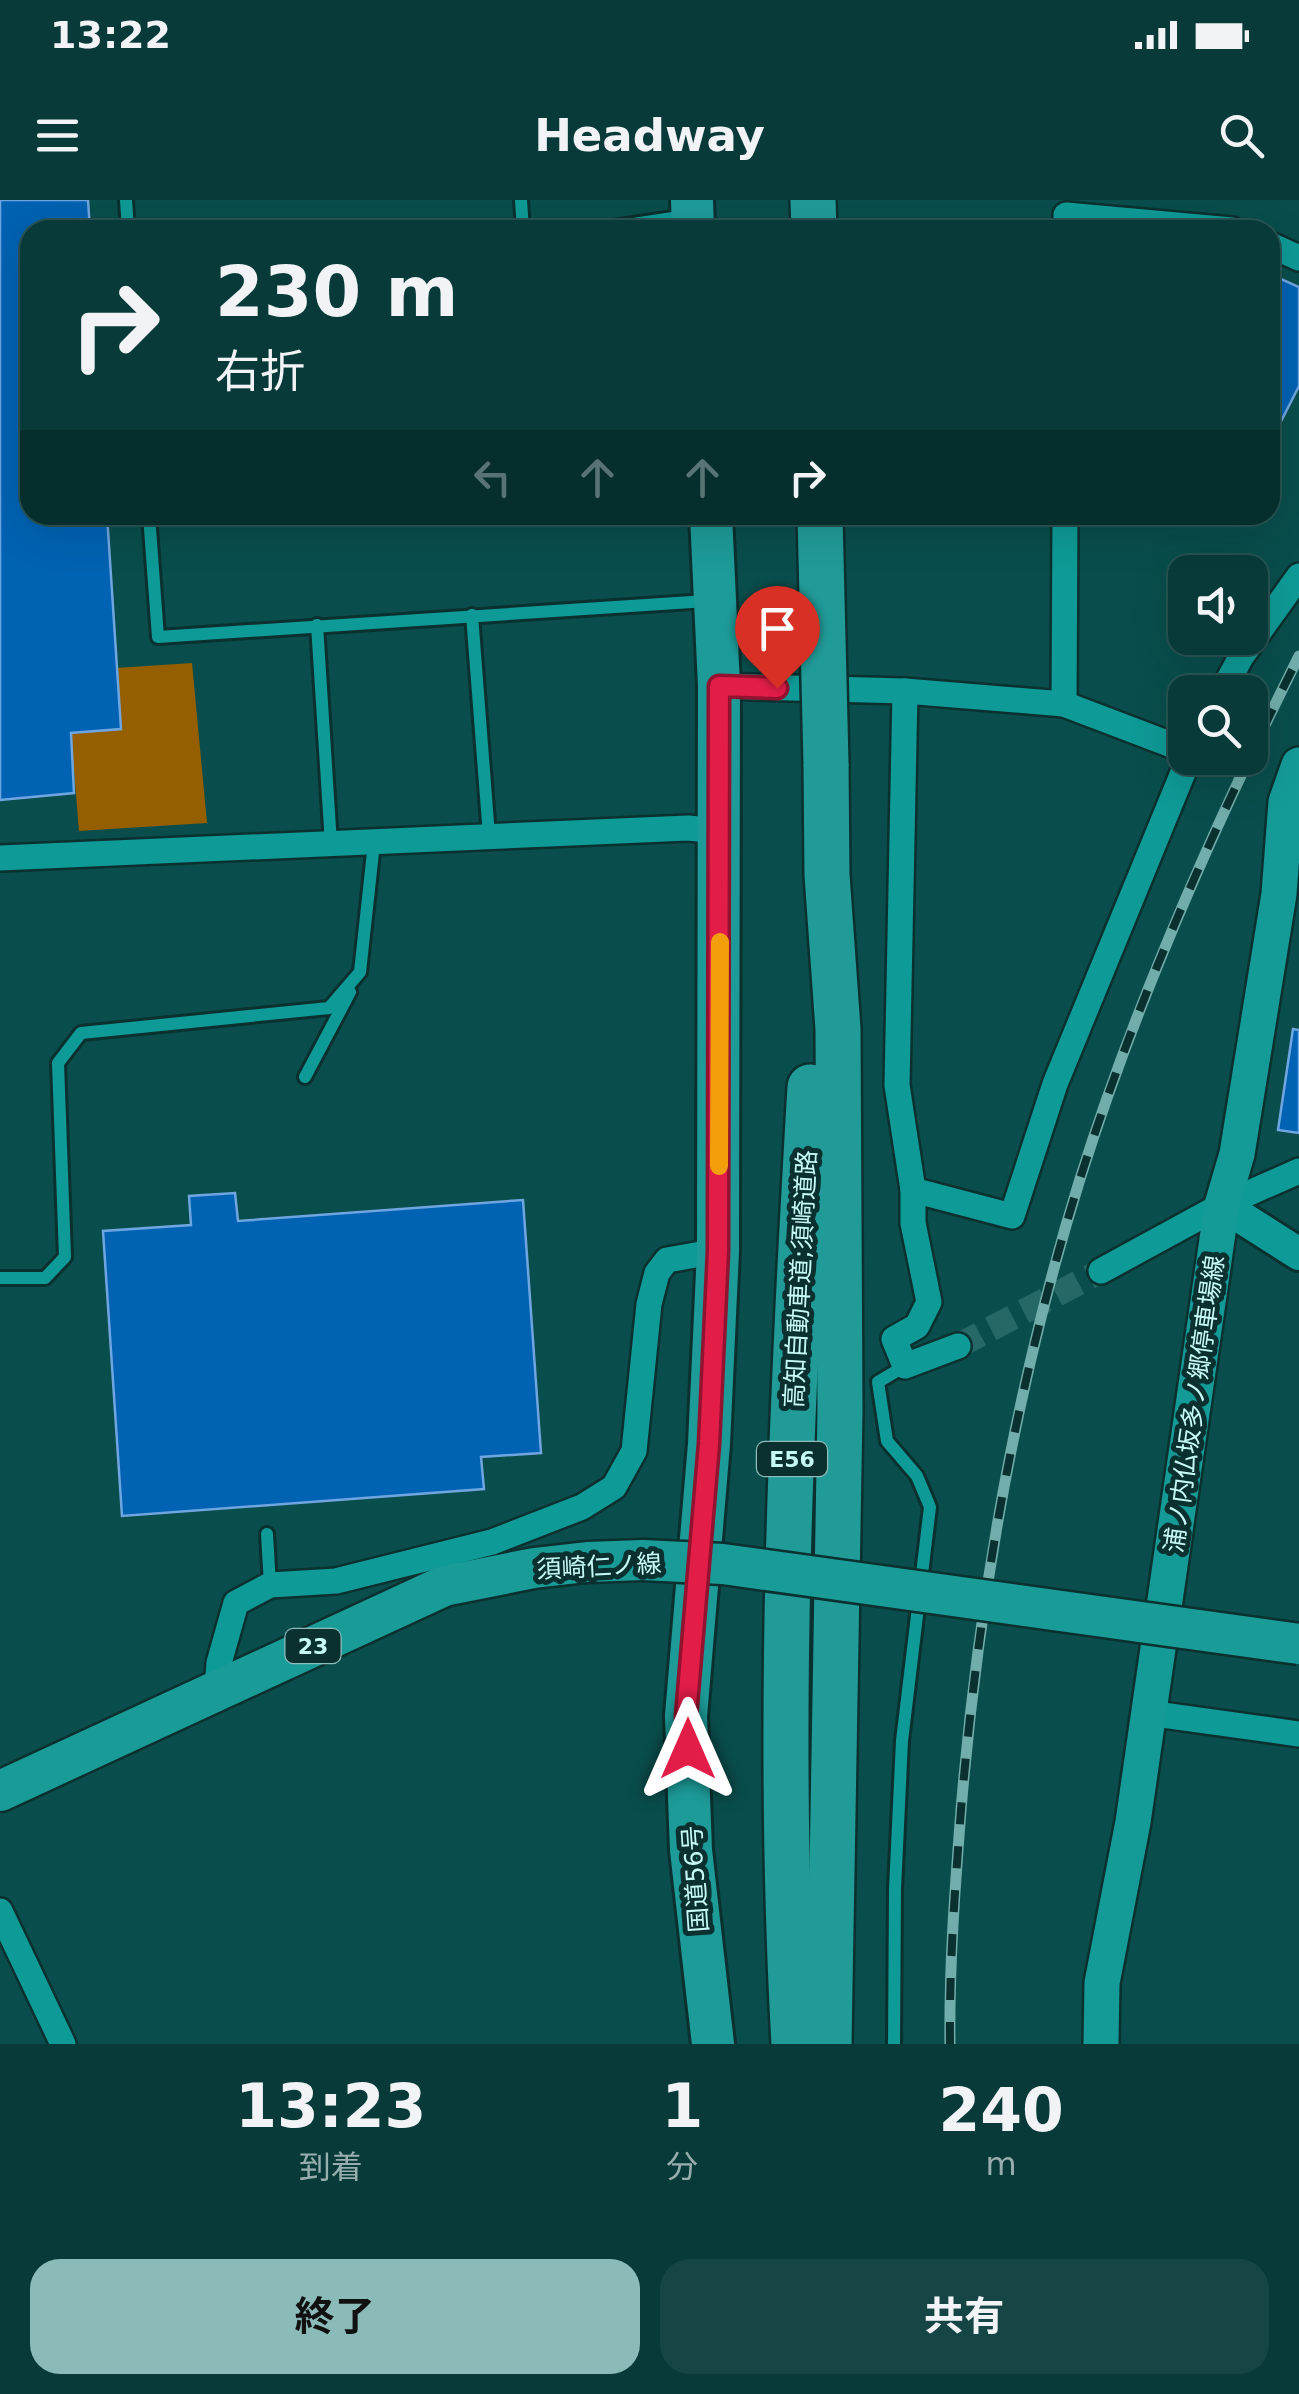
<!DOCTYPE html>
<html lang="ja">
<meta charset="utf-8">
<style>
:root{--surface:#073a39;--page:#154544;--text:#f1f3f6;--muted:#98adae;--line:#285453;--accent:#8bbbb9}
body{margin:0;font-family:"DejaVu Sans","Noto Sans JP",sans-serif;background:var(--page);color:var(--text);height:100vh;display:flex;flex-direction:column;font-size:38px;white-space:nowrap}
*{box-sizing:border-box;margin:0}
p{font-size:32px;color:var(--muted)}
.icon{flex:none;width:55px;height:55px;fill:none;stroke:currentColor;stroke-width:2;stroke-linecap:round;stroke-linejoin:round}
.map{position:relative;height:1844px;overflow:hidden}
.drawer{display:flex;flex-direction:column;background:var(--surface);flex:1}
.drawer>*{flex:none}
.hud{position:absolute;left:20px;top:20px;width:1260px;height:305px;border-radius:30px;box-shadow:0 10px 40px #0002,0 0 0 2px var(--line);background:#073a39;color:var(--text);overflow:hidden}
.tools{position:absolute;left:1168px;top:355px;display:grid;gap:20px}
.tools a{display:grid;place-items:center;width:100px;height:100px;border-radius:20px;background:var(--surface);box-shadow:0 10px 40px #0002,0 0 0 2px var(--line);font-size:50px}
.pin{position:absolute;display:grid;place-items:center;width:85px;height:85px;color:#fff;margin:-102px -42px;border-radius:50% 50% 50% 0;rotate:-45deg;box-shadow:0 0 10px #0007}
.pin .icon{rotate:45deg}
.me{position:absolute;width:110px;margin:-55px;rotate:0deg;stroke-linejoin:round;filter:drop-shadow(0 0 8px #0008)}
.turn{display:flex;align-items:center;gap:35px;height:210px;padding:0 30px;font-size:45px}
.turn .icon{width:130px;height:130px;stroke-width:2.5}
.turn b{display:block;font-size:70px;line-height:85px}
.lanes{display:flex;align-items:center;height:95px;padding:0 30px;background:#0003;justify-content:center;gap:50px;direction:ltr}
.lanes .off{opacity:.35}
.eta{display:flex;justify-content:space-evenly;align-items:center;height:170px;text-align:center}
.eta b{font-size:60px;font-weight:700;line-height:70px}
.primary-button{display:flex;gap:20px;margin-top:auto;padding:20px 30px}
.primary-button a{flex:1;height:115px;border-radius:30px;background:var(--accent);color:#111;font-size:40px;font-weight:700;line-height:115px;text-align:center}
.primary-button a+a{background:var(--page);color:var(--text)}
.status{display:flex;justify-content:space-between;align-items:center;height:70px;padding:0 50px;background:var(--surface);direction:ltr}
.status svg{height:28px;fill:currentColor}
header{display:flex;justify-content:space-between;align-items:center;height:130px;padding:0 30px;background:var(--surface);font-size:45px;font-weight:700}
.map>svg:first-child{display:block}
</style>
<div class="status"><b>13:22</b><svg viewBox="0 0 49 12"><path d="M0 12V9h3v3zM5 12V6h3v6zM10 12V3h3v9zM15 12V0h3v12zM26 1h20v11H26zM47 4h2v5h-2z"/></svg></div>
<header><svg class="icon" aria-label="menu" viewBox="0 0 24 24"><path d="M4 6h16M4 12h16M4 18h16"/></svg>Headway<svg class="icon" aria-label="search" viewBox="0 0 24 24"><circle cx="10" cy="10" r="6"/><path d="M15 15l6 6"/></svg></header>
<div class="map">
<svg width="1299" height="1844" viewBox="0 0 1299 1844">
<rect width="100%" height="100%" fill="#094e4c"/>
<path fill="#955f00" d="M 192,463 L 207,623 L 79,631 L 71,534 L 121,529 L 116,468 Z"/>
<g fill="#0062b2" stroke="#6fa5e0" stroke-width="2.5">
<path d="M 0,0 L 88,0 L 90,30 L 30,30 L 30,315 L 107,315 L 121,529 L 71,533 L 74,593 L 0,600 Z"/>
<path d="M 1272,75 L 1299,87 L 1299,186 L 1270,243 Z"/>
<path d="M 1293,829 L 1299,830 L 1299,933 L 1278,930 Z"/>
<path d="M 235,993 L 238,1021 L 523,1000 L 541,1253 L 481,1257 L 484,1289 L 122,1316 L 103,1031 L 191,1025 L 189,996 Z"/>
</g>
<g fill="none" stroke-linecap="round" stroke-linejoin="round">
<path stroke="#266866" stroke-width="25" stroke-dasharray="25 12" stroke-linecap="butt" d="M 958,1146 L 1101,1071"/>
<g stroke="#0a302f" stroke-width="18">
<g id="service">
<path d="M 126,0 L 128,30"/>
<path d="M 521,0 L 523,30"/>
<path d="M 594,30 L 686,16"/>
<path d="M 149,315 L 158,437 L 707,401"/>
<path d="M 472,415 L 489,636"/>
<path d="M 317,425 L 331,644"/>
<path d="M 305,877 L 350,792"/>
<path d="M 0,1078 L 45,1078 L 65,1057 L 58,863 L 81,833 L 329,808 L 360,772 L 374,643"/>
<path d="M 267,1334 L 270,1385"/>
<path d="M 894,1844 L 895,1689 L 902,1541 L 930,1307 L 917,1276 L 887,1241 L 878,1182 L 905,1166"/>
</g>
</g>
<g stroke="#0a302f" stroke-width="30">
<g id="minor">
<path d="M 1066,15 L 1232,30"/>
<path d="M 1270,45 L 1299,58"/>
<path d="M 719,486 L 905,491 L 1064,504 L 1185,550"/>
<path d="M 905,491 L 897,885 L 913,990 L 913,1023 L 929,1102 L 917,1126 L 894,1139 L 905,1166 L 958,1146"/>
<path d="M 1222,492 L 1241,457 L 1299,376"/>
<path d="M 1064,504 L 1065,315"/>
<path d="M 0,658 L 688,628 L 720,631"/>
<path d="M 913,990 L 1012,1016 L 1055,884 L 1189,558"/>
<path d="M 1101,1071 L 1222,1005 L 1299,971"/>
<path d="M 217,1489 L 219,1463 L 236,1403 L 270,1385 L 336,1381 L 492,1342 L 582,1307 L 614,1287 L 634,1251 L 649,1104 L 657,1073 L 667,1060 L 718,1051"/>
<path d="M 1148,1513 L 1299,1534"/>
<path d="M 0,1711 L 63,1844"/>
</g>
</g>
<g stroke="#0a302f" stroke-width="38">
<path id="tertiary" d="M 1222,1005 L 1299,1054"/>
</g>
<g stroke="#0a302f" stroke-width="40">
<path id="secondary" d="M 1101,1844 L 1102,1783 L 1133,1622 L 1222,1005 L 1237,954 L 1279,694 L 1286,602 L 1299,565"/>
</g>
<g stroke="#0a302f" stroke-width="45">
<path id="primary" d="M 0,1591 L 444,1386 L 534,1368 L 587,1362 L 643,1360"/>
</g>
<g stroke="#0a302f" stroke-width="48">
<g id="trunk">
<path d="M 692,0 L 693,30"/>
<path d="M 711,315 L 719,486 L 718,1051 L 709,1244 L 686,1516 L 691,1650 L 713,1844"/>
</g>
</g>
<g stroke="#0a302f" stroke-width="50">
<g id="motorway">
<path d="M 813,0 L 814,30"/>
<path d="M 826,564 L 827,675 L 838,829 L 840,1211 L 829,1844"/>
<path d="M 794,1844 C 776,1525 791,1206 810,887"/>
</g>
</g>
<use href="#service" stroke="#0e9a96" stroke-width="12"/>
<use href="#minor" stroke="#0e9a96" stroke-width="25"/>
<use href="#tertiary" stroke="#0e9a96" stroke-width="32"/>
<use href="#secondary" stroke="#149a97" stroke-width="35"/>
<use href="#primary" stroke="#199b97" stroke-width="40"/>
<use href="#trunk" stroke="#1d9b98" stroke-width="42"/>
<use href="#motorway" stroke="#219b98" stroke-width="45"/>
<g stroke="#71adaa" stroke-width="11">
<path id="rail" d="M 950,1844 C 949,1766 955,1688 961,1610 C 979,1396 1016,1184 1080,979 C 1136,801 1216,622 1299,456"/>
</g>
<use href="#rail" stroke="#0a302f" stroke-width="8" stroke-dasharray="22" stroke-linecap="butt"/>
<g stroke="#0a302f" stroke-width="45" stroke-linecap="butt">
<path id="primary-bridge" d="M 643,1360 L 723,1364 L 1299,1444"/>
</g>
<g stroke="#0a302f" stroke-width="50" stroke-linecap="butt">
<path id="motorway-bridge" d="M 820,315 L 826,564"/>
</g>
<use href="#primary-bridge" stroke="#199b97" stroke-width="40"/>
<use href="#motorway-bridge" stroke="#219b98" stroke-width="45"/>
</g>
<g fill="none" stroke-linecap="round" stroke-linejoin="round">
<g stroke="#92132f" stroke-width="25">
<path id="route" d="M 688,1549 L 686,1516 L 709,1244 L 718,1051 L 719,486 L 777,488"/>
</g>
<use href="#route" stroke="#e11d48" stroke-width="18"/>
<path stroke="#f59e0b" stroke-width="18" d="M 719,966 L 720,742"/>
</g>
<g text-anchor="middle" stroke-width="10" stroke-linejoin="round" paint-order="stroke">
<g fill="#0a302f" stroke="#8ebdbb" stroke-width="2.5">
<rect x="757" y="1242" width="70" height="34" rx="8"/>
<rect x="285.5" y="1429" width="55" height="34" rx="8"/>
</g>
<g font-size="22" font-weight="bold" fill="#c7faf7">
<text x="792" y="1267">E56</text>
<text x="313" y="1454">23</text>
</g>
<g font-size="25" fill="#c7faf7" stroke="#0a302f">
<text transform="translate(800 1079) rotate(-87)" y="9">高知自動車道;須崎道路</text>
<text transform="translate(1194 1204) rotate(-82)" y="9">浦ノ内仏坂多ノ郷停車場線</text>
<text transform="translate(599 1366) rotate(-3)" y="9">須崎仁ノ線</text>
<text transform="translate(695 1679) rotate(-94)" y="9">国道56号</text>
</g>
</g>
</svg>
<div class="tools">
<a><svg class="icon" aria-label="sound" viewBox="0 0 24 24"><path d="M4 9h4l5-4v14l-5-4H4zM17 9q2 3 0 6"/></svg></a>
<a><svg class="icon" aria-label="search" viewBox="0 0 24 24"><circle cx="10" cy="10" r="6"/><path d="M15 15l6 6"/></svg></a>
</div>
<div class="pin" style="left:777px;top:488px;background:#d93025"><svg class="icon" aria-label="arrive" viewBox="0 0 24 24"><path d="M6 21V4h12l-3 4 3 4H6"/></svg></div>
<svg class="me" style="left:688px;top:1549px" viewBox="-20 -20 40 40"><path d="M0-17L14 15 0 8-14 15z" fill="#e11d48" stroke="#fff" stroke-width="4"/></svg>
<div class="hud">
<div class="turn"><svg class="icon" aria-label="right" viewBox="0 0 24 24"><path d="M7 20v-9h11M14 6l5 5-5 5"/></svg><div><b>230 m</b>右折</div></div>
<div class="lanes"><svg class="icon off" aria-label="left" viewBox="0 0 24 24"><path d="M17 20v-9H6M10 6l-5 5 5 5"/></svg><svg class="icon off" aria-label="ahead" viewBox="0 0 24 24"><path d="M12 20V5M6 11l6-6 6 6"/></svg><svg class="icon off" aria-label="ahead" viewBox="0 0 24 24"><path d="M12 20V5M6 11l6-6 6 6"/></svg><svg class="icon" aria-label="right" viewBox="0 0 24 24"><path d="M7 20v-9h11M14 6l5 5-5 5"/></svg></div>
</div>
</div>
<section class="drawer">
<div class="eta">
<div><b>13:23</b><p>到着</p></div>
<div><b>1</b><p>分</p></div>
<div><b>240</b><p>m</p></div>
</div>
<div class="primary-button"><a>終了</a><a>共有</a></div>
</section>
